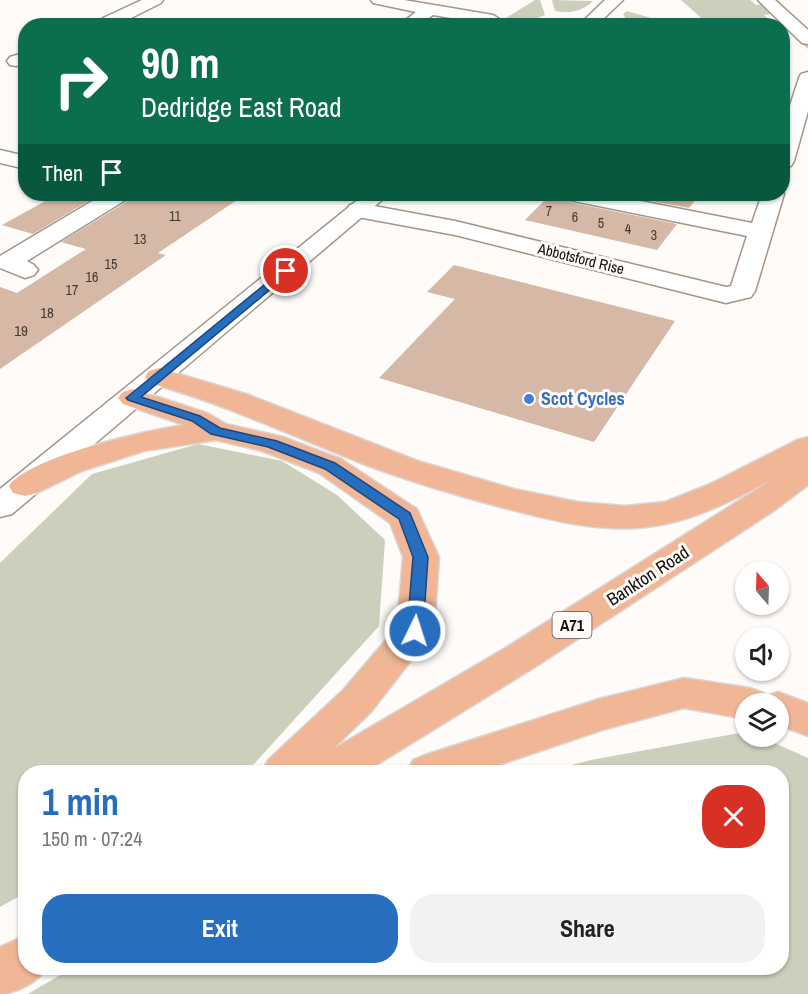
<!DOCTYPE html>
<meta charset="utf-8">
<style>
:root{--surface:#fff;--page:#f2f2f2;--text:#222;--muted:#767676;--accent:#286ebf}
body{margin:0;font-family:"Archivo Narrow",sans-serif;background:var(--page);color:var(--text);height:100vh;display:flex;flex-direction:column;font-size:22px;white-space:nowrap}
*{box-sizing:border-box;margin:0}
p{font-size:20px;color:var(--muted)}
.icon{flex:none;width:33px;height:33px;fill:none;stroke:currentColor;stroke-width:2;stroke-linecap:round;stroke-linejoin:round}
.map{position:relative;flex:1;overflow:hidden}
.details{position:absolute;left:18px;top:765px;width:771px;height:210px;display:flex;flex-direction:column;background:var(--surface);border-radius:24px;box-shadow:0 2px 4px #0004}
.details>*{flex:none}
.guide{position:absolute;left:18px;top:18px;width:772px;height:183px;border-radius:24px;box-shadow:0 2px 4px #0004;background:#0b6e4f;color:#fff;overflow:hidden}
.needle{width:39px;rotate:341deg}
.controls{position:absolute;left:735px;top:561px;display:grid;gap:12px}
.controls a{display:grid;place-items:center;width:54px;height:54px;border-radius:50%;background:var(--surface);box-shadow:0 2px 4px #0004;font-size:30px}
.pin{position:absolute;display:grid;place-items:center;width:51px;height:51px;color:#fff;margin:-26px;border:3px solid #fff;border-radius:50%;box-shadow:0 2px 6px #0007}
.me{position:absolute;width:66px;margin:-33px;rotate:4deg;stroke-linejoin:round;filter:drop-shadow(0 0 4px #0008)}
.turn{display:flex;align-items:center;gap:21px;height:126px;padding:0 24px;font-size:27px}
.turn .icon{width:78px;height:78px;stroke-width:2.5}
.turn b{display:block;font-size:42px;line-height:51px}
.then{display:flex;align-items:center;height:57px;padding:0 24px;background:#0003;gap:12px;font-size:22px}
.round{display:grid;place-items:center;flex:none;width:63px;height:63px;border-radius:24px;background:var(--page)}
.overview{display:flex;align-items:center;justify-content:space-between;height:102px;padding:0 24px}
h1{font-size:36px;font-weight:700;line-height:45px;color:var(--accent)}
.primary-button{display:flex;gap:12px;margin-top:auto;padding:12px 24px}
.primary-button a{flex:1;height:69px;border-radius:24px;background:var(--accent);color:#fff;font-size:24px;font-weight:700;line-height:69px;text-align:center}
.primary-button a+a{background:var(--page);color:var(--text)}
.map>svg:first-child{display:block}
</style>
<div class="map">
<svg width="808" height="994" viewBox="0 0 808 994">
<rect width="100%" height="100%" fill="#fefbf8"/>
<g fill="#cbcfbb">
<path d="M 535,0 L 540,0 L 545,15 L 520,25 L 501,21 Z"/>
<path d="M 552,0 L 593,1 C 583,11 569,14 555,11 Z"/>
<path d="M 681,0 L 750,0 L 756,5 L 763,4 L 808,43 L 808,49 L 771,14 L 764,15 L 775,25 L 705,25 L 707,23 Z"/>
<path d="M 627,11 L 658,20 L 693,25 L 628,22 L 623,14 Z"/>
<path d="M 198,444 L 282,461 L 337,495 L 385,540 L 379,626 L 253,765 L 240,772 L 26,772 L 25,893 L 0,907 L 0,563 L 92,474 Z"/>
<path d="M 745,732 L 746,736 L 761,737 L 808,758 L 808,994 L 28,994 L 72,968 L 782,968 L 782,772 L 544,772 L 591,760 Z"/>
</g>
<g fill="#d5b8a6">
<path d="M 58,194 L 100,194 L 33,234 L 2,225 Z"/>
<path d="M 132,194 L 246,194 L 158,253 L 166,255 L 0,369 L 0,287 L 17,293 L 86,249 L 61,242 L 128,201 Z"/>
<path d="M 551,194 L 561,194 L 564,200 L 573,203 L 677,224 L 657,250 L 525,220 Z"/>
<path d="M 614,194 L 700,194 L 689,208 Z"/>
<path d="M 454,265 L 675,321 L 594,442 L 379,378 L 455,299 L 427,292 Z"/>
</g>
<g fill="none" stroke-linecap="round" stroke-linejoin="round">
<g stroke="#a4948a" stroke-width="3">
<g id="minor">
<path d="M 142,0 L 163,0 L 161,3 L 115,26 L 103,26 L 101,22 L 103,18 Z"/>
<path d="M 371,0 L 404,0 L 493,15 L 501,20 L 493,25 L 433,15 L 418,26 L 398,26 L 416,12 L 373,3 Z"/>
<path d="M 758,0 L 775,0 L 808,30 L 808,44 L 802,43 Z"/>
<path d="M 26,52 L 26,64 L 16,66 L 10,65 L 7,61 L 10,57 Z"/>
<path d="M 808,72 L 808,111 L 794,161 L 791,166 L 783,167 L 783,127 L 799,78 L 801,74 Z"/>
<path d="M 0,150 L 26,156 L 26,169 L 0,163 Z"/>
<path d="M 783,192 L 784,194 L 755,291 L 751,297 L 726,303 L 455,235 L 358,217 L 350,215 L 346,210 L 350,205 L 358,203 L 455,221 L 726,287 L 731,286 L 747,236 L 574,201 L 566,199 L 563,194 L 605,194 L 752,223 L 762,194 Z"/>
<path d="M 104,194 L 130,194 L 127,199 L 27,261 L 34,265 L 38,270 L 34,275 L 25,278 L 0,268 L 0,256 Z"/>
</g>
</g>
<g stroke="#a4948a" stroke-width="3">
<g id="tertiary">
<path d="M 605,0 L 623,0 L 596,26 L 578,26 Z"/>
<path d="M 365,194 L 389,194 L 12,514 L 0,517 L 0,489 Z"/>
</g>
</g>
<g stroke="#d9d8d8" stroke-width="3">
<g id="primary">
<path d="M 159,368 L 246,394 L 418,461 L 514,489 L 578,502 L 625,506 L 665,502 L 710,484 L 797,440 L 808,437 L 808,485 L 775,510 L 535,667 L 365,772 L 262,772 L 268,760 L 343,690 L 397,627 L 403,557 L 390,523 L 319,473 L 262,451 L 216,440 L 144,451 L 82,471 L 37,493 L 25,496 L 13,493 L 9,486 C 28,457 148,430 184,425 L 123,404 L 118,398 L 123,392 L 133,389 L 143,392 L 207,413 L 226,424 L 283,437 L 341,459 L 417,509 L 439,557 L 434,631 L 371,712 L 333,749 L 507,647 L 773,479 C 734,500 692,522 647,527 C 599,533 550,520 504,508 C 456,495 407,481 361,463 C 290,435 222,403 149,383 L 145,377 L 149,371 Z"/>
<path d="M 684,678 L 750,688 L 764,693 L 766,696 L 778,692 L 808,703 L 808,736 L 778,725 L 778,704 L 746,704 L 746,719 L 684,708 L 602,730 L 478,772 L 407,772 L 413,760 L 428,754 L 599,699 Z"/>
<path d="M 26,935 L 26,968 L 46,968 C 40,981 15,994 0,994 L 0,947 Z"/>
</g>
</g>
<use href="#minor" fill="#fff" fill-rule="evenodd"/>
<use href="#tertiary" fill="#fff" fill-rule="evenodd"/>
<use href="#primary" fill="#f0b695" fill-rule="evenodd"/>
</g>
<path fill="#286ebf" stroke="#1a487c" stroke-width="1.5" d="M 286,267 L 290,268 L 290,273 L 141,397 L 200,416 L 220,428 L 277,441 L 335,463 L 410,513 L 428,557 L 423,631 L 421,635 L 410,635 L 407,631 L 413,557 L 399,519 L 325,469 L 268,447 L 211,434 L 192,421 L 128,400 L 126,398 Z"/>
<circle fill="#3f7fe0" stroke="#fefbf8" stroke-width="2" cx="529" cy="399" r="6"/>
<g text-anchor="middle" stroke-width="6" stroke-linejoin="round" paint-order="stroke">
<g font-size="14" fill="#443831">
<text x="549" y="216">7</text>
<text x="175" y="221">11</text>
<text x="575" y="222">6</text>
<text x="601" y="228">5</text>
<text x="628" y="234">4</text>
<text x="654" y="240">3</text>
<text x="140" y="244">13</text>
<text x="111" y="269">15</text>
<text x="92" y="282">16</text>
<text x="72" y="295">17</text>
</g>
<g font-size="15" fill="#130e0a" stroke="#fefbf8">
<text transform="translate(581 259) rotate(14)" y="5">Abbotsford Rise</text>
</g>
<g font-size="15" fill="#443831">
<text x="47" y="318">18</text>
<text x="21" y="336">19</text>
</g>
<rect fill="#fefbf8" stroke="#5a5551" stroke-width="1.5" x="552.5" y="612" width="39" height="26" rx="4.5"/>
<g font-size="16" font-weight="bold" fill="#130e0a">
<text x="572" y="631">A71</text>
</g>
<g font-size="18" font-weight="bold" fill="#366cbe" stroke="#fefbf8" text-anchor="start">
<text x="541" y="405">Scot Cycles</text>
</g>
<g font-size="18" fill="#130e0a" stroke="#fefbf8">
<text transform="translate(648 576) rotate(-33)" y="6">Bankton Road</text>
</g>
</g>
</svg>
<div class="controls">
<a><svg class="needle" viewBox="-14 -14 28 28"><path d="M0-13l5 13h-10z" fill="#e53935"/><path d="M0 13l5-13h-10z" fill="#767676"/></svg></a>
<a><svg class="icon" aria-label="sound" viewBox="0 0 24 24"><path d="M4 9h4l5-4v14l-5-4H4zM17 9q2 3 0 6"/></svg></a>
<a><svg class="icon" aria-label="layers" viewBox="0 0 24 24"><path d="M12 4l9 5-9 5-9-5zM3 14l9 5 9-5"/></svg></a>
</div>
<div class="pin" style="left:286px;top:271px;background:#d93025"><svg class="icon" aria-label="arrive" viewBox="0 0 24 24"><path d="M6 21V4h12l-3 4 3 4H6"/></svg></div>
<svg class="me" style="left:415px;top:631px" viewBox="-20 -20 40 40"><circle r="17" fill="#286ebf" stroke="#fff" stroke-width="3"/><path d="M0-11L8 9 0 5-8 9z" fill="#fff"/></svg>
<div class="guide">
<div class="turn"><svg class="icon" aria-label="right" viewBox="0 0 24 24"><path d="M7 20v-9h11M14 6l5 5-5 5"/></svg><div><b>90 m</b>Dedridge East Road</div></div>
<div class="then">Then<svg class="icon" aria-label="arrive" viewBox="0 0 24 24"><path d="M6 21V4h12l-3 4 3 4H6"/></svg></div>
</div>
<section class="details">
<div class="overview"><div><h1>1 min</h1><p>150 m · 07:24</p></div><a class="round" style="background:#d93025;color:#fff"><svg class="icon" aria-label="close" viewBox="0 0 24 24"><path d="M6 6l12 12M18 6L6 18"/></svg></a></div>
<div class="primary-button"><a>Exit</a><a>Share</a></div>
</section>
</div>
